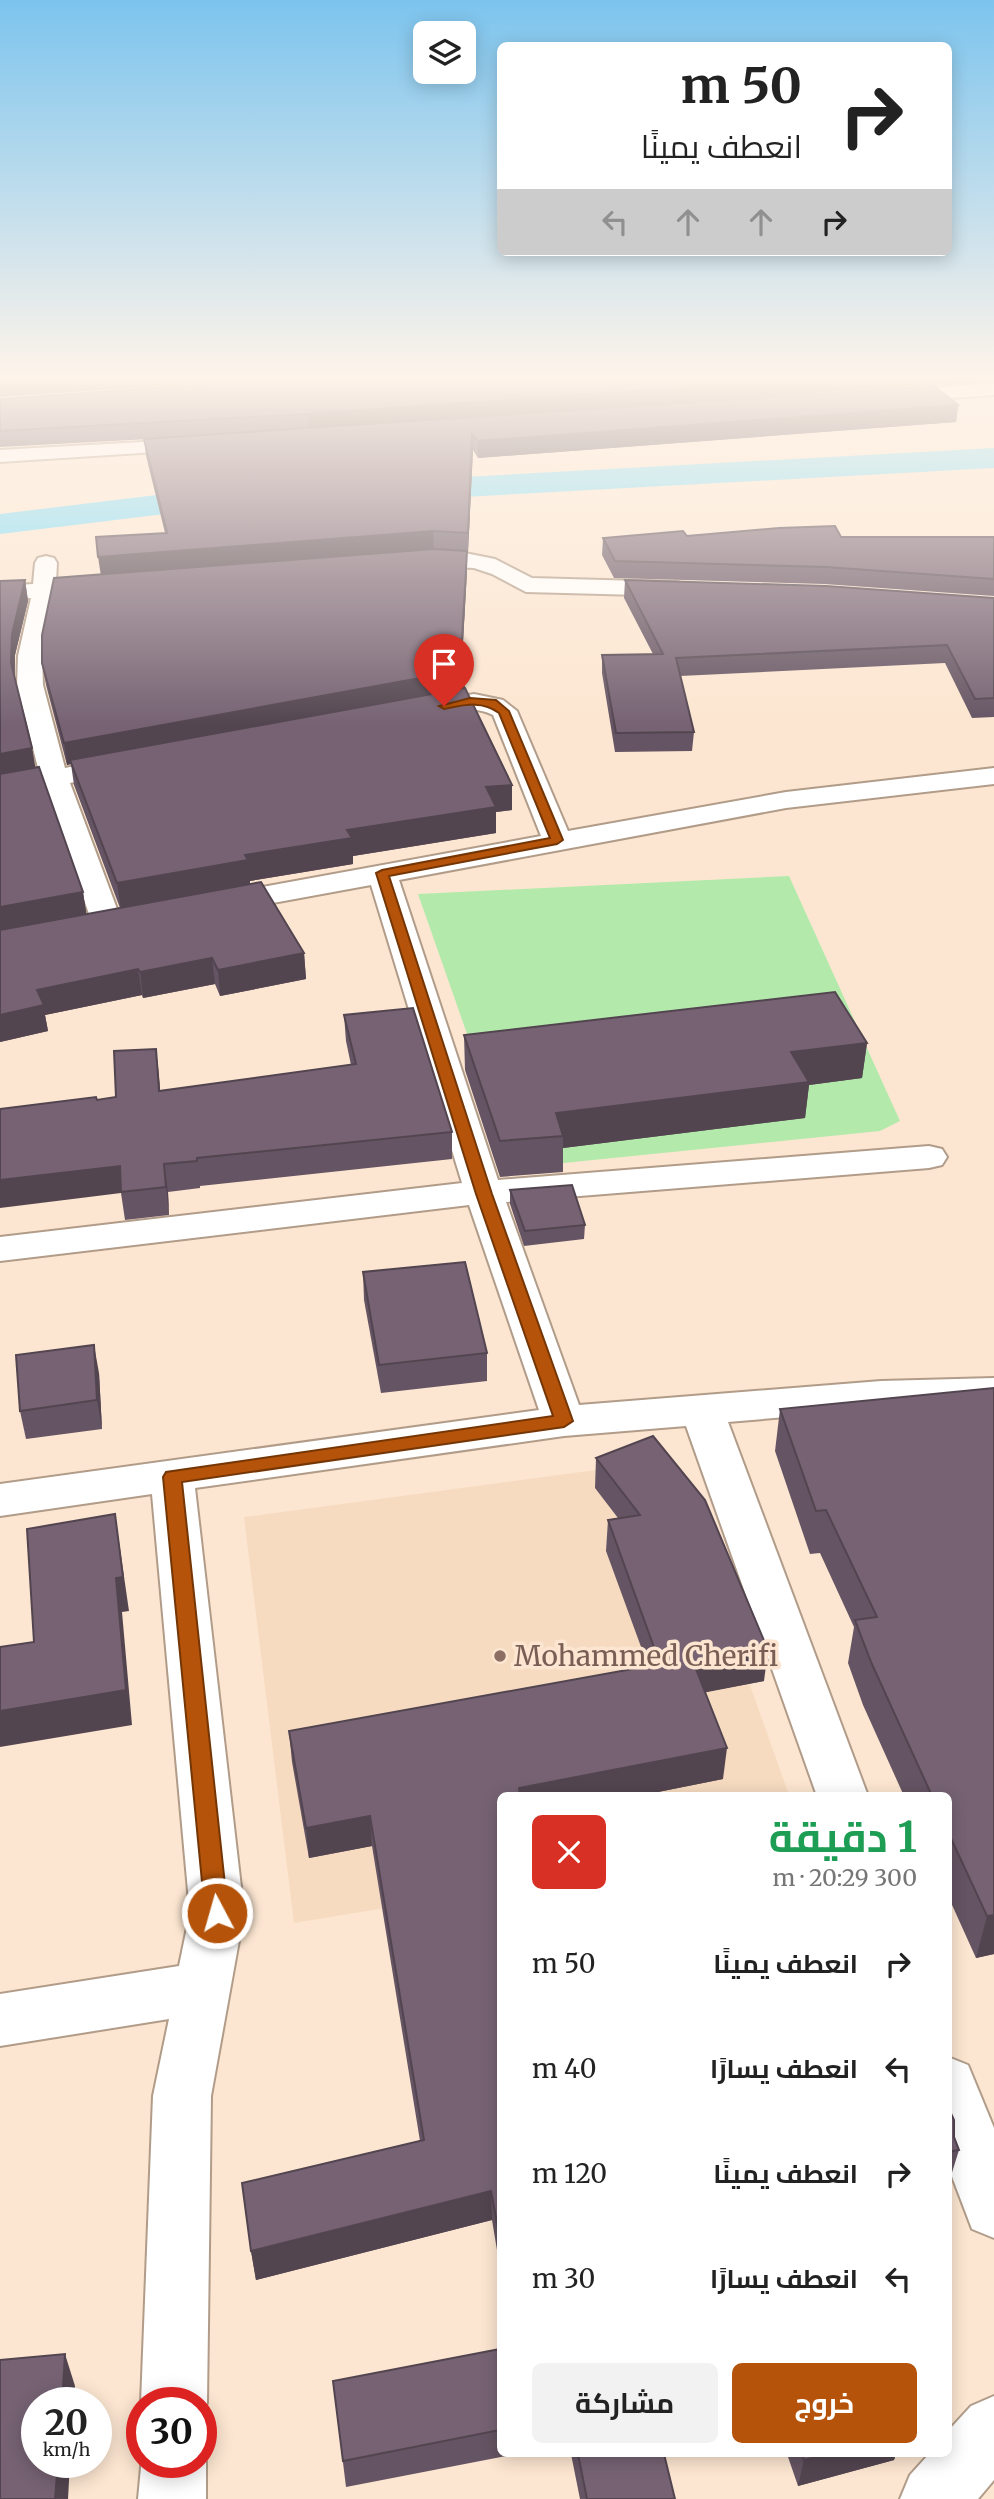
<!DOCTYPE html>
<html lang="ar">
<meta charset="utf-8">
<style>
:root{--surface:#fff;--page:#f2f2f2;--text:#222;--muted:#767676;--accent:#b45309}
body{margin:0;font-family:Merriweather,Cairo,serif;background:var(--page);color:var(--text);direction:rtl;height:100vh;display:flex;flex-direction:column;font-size:26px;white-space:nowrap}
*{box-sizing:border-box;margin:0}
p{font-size:23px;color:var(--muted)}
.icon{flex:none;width:38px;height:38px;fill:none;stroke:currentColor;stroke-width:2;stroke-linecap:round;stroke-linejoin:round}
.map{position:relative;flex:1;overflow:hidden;direction:ltr}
.side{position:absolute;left:497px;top:1792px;width:455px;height:665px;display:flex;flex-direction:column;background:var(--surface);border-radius:10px;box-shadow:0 4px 18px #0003;direction:rtl}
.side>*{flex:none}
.banner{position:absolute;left:497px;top:42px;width:455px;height:214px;border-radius:10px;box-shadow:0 4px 18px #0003;direction:rtl;background:#fff;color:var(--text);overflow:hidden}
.tools{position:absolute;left:413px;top:21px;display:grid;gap:14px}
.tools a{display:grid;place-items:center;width:63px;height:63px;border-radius:10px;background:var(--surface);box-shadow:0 4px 18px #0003;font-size:35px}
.speed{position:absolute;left:21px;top:2387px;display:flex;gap:14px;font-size:35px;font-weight:700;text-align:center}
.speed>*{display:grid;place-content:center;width:91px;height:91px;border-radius:50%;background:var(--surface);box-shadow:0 4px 18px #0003;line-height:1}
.speed small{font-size:18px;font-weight:400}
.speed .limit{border:10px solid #d22;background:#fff;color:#111}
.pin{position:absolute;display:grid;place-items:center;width:60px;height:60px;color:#fff;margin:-72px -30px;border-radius:50% 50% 50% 0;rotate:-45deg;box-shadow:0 0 7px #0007}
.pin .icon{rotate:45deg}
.me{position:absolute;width:77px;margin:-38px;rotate:354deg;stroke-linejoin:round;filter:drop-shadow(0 0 5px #0008)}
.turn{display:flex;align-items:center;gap:24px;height:147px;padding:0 35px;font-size:32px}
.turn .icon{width:91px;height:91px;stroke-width:2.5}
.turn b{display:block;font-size:49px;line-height:60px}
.lanes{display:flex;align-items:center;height:66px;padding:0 35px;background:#0003;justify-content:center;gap:35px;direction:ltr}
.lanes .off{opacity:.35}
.round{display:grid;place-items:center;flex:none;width:74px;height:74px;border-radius:10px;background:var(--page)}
.head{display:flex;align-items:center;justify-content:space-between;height:119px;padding:0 35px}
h1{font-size:42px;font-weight:700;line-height:52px;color:#1e9e55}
.primary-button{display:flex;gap:14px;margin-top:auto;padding:14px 35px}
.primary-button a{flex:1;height:80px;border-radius:10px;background:var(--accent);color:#fff;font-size:28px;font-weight:700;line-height:80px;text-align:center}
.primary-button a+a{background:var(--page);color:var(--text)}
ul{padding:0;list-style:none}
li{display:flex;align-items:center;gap:21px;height:105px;padding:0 35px}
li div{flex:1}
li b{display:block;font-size:26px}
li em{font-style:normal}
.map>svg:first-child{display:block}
</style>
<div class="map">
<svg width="994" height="2499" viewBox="0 0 994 2499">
<rect width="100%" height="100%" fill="#fce6d1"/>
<path fill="#f6dbc0" d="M 670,1460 L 789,1795 L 500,1796 L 500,1889 L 294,1923 L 244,1517 Z"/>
<path fill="#b3eaab" d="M 789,876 L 900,1121 L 880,1131 L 514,1168 L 418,894 Z"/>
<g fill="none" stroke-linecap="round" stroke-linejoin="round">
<g fill="#7bdbf8" fill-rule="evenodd">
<path d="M 994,448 L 994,468 L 389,501 L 377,498 L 372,491 L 377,484 L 389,481 Z"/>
<path d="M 242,490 L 254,493 L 259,500 L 254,507 L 173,513 L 0,534 L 0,514 L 173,493 Z"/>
</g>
<g stroke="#b19c89" stroke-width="4">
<g id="minor">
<path d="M 994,383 L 994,395 L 891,402 L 882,396 L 891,390 Z"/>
<path d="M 196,439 L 203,441 L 206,445 L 203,449 L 0,462 L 0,450 Z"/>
<path d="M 460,552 L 495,559 L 532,578 L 677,582 L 685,584 L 689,589 L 685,594 L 677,596 L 526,592 L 492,574 L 474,568 L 407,565 L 404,560 L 407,555 Z"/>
<path d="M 46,556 L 54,558 L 57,563 L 56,582 L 104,579 L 112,581 L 116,586 L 112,591 L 54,596 L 42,656 L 43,685 L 65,768 L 122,757 L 132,759 L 136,765 L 132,771 L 70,783 L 123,925 L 119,932 L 108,934 L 97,932 L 93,925 L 44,788 L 0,796 L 0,780 L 39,772 L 17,685 L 18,656 L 31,598 L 0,600 L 0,586 L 33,584 L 35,563 L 38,558 Z"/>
<path d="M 474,694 L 503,700 L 517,711 L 568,831 L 786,792 L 994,768 L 994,784 L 786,808 L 399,880 L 498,1180 L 929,1146 L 942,1149 L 947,1157 L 942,1165 L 929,1168 L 506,1202 L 579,1405 L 881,1381 L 994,1378 L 994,1406 L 881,1409 L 728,1422 L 868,1796 L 817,1796 L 686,1426 L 564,1436 L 195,1488 L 244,1913 L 211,2096 L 207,2403 L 201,2416 L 201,2403 L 141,2403 L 153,2096 L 169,2019 L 0,2046 L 0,1994 L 179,1966 L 190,1913 L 152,1494 L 0,1516 L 0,1484 L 539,1410 L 469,1205 L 0,1261 L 0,1237 L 462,1183 L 371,885 L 219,913 L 208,910 L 204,904 L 208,898 L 219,895 L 541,836 L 493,715 C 465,700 438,722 410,715 L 406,710 L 410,705 Z"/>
<path d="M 948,2057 L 968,2065 L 994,2128 L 994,2238 L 972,2229 L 948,2166 Z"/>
<path d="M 994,2396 L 994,2480 L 978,2499 L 900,2499 L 910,2475 L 929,2454 L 948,2454 L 948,2431 L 971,2406 Z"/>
<path d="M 201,2450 L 206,2462 L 206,2499 L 138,2499 L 142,2457 L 142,2462 L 201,2462 Z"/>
</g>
</g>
<use href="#minor" fill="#fff" fill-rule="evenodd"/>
</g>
<g fill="#655463">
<path d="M 334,375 L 994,375 L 993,380 L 617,407 L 958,405 L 956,422 L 478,458 L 473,450 L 468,552 L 467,552 L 467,571 L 462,660 L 457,661 L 465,688 L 512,785 L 512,810 L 496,812 L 496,833 L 353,856 L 353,864 L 250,881 L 250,884 L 304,953 L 306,979 L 220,996 L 215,984 L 143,998 L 142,995 L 45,1015 L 48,1031 L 0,1042 L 0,581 L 25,580 L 28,601 L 15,655 L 15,678 L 32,748 L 35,768 L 83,892 L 86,914 L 120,908 L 74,785 L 71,764 L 67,765 L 46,685 L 42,663 L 101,575 L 165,533 L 146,456 L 144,439 L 168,438 L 0,447 L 0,399 Z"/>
<path d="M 687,536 L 994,537 L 994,596 L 824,584 L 614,578 L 602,555 L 603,538 Z"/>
<path d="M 625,580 L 994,598 L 994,717 L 972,718 L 945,663 L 680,676 L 694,732 L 692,751 L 615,752 L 602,673 L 602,655 L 653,654 L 624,598 Z"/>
<path d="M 344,1015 L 452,1132 L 452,1159 L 200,1186 L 200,1188 L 168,1192 L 169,1215 L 125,1220 L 121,1193 L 97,1100 L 116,1097 L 156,1049 L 160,1091 L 351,1065 L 346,1041 Z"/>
<path d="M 464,1035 L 867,1043 L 862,1078 L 809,1085 L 805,1118 L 563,1148 L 563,1172 L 500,1177 L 465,1070 Z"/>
<path d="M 510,1190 L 585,1225 L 584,1239 L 524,1246 L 510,1204 Z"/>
<path d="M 363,1272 L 487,1353 L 487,1381 L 381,1393 L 364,1300 Z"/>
<path d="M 99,1373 L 102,1429 L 26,1439 L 20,1411 Z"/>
<path d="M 994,1388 L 994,1954 L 976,1958 L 948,1896 L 948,1796 L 904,1796 L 863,1705 L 848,1663 L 854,1627 L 820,1553 L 810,1554 L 775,1451 L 780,1409 Z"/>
<path d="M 653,1436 L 764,1681 L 705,1692 L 723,1779 L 638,1796 L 500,1796 L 500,2268 L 492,2220 L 256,2280 L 251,2251 L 420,2141 L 372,1846 L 309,1858 L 292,1762 L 289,1731 L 648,1666 L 606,1551 L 608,1520 L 618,1518 L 595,1488 L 596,1458 Z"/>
<path d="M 948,2107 L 954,2137 L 959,2150 L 950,2179 L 948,2179 Z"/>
<path d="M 500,2349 L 500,2454 L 517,2454 L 346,2487 L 333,2381 Z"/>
<path d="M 571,2454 L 664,2454 L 675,2499 L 580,2499 Z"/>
<path d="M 787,2454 L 896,2454 L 894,2460 L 798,2486 Z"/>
</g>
<g fill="#534550">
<path d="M 104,375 L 324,375 L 0,397 L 0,382 Z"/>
<path d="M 860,375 L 994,375 L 993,380 L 308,429 L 307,414 Z"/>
<path d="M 958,405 L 956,422 L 478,458 L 478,441 Z"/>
<path d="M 472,434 L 473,450 L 468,552 L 468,533 Z"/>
<path d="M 433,531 L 434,549 L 101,576 L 98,557 Z"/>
<path d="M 467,551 L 467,571 L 462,660 L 462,639 Z"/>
<path d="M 25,580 L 28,601 L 15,655 L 14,685 L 11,663 L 12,634 Z"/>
<path d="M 464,670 L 465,691 L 70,760 L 71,764 L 67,765 L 64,743 Z"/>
<path d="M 32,748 L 36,771 L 0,778 L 0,754 Z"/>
<path d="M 512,785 L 512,810 L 496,812 L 496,833 L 353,856 L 353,864 L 250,881 L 250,886 L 121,910 L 117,883 L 245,855 L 347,830 L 486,787 Z"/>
<path d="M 83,892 L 87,917 L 0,933 L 0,907 Z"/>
<path d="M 304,953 L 306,979 L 220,996 L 218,970 Z"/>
<path d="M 212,958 L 215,984 L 143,998 L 140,972 Z"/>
<path d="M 138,969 L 142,995 L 45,1015 L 48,1031 L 0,1042 L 0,1015 L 37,990 Z"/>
<path d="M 867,1043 L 862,1078 L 809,1085 L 805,1118 L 563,1148 L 563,1136 L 556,1113 L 791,1052 Z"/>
<path d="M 156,1049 L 159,1075 L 162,1118 L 159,1091 Z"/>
<path d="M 164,1164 L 168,1192 L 169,1215 L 166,1187 Z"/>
<path d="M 120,1166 L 121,1193 L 0,1208 L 0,1180 Z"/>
<path d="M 94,1345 L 99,1373 L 102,1429 L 97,1400 Z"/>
<path d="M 115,1514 L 129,1611 L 122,1612 L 132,1725 L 0,1747 L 0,1711 L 116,1578 Z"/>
<path d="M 768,1650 L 764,1681 L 692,1695 L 694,1664 Z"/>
<path d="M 727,1748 L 723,1779 L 638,1796 L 519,1796 L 519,1788 Z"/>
<path d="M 370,1816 L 372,1846 L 309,1858 L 306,1828 Z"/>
<path d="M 994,1915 L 994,1954 L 976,1958 L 987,1916 Z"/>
<path d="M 491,2191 L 492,2220 L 256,2280 L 251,2251 Z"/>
<path d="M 65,2354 L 75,2386 L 74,2403 L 62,2403 Z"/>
<path d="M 827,2454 L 896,2454 L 894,2460 L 798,2486 L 804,2460 Z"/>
<path d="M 58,2462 L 70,2462 L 68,2499 L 55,2499 Z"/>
</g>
<g fill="#766273" stroke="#534550" stroke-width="2">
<path d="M 0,375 L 104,375 L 0,382 Z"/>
<path d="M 334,375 L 860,375 L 307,414 L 0,431 L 0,399 Z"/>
<path d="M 934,386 L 958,405 L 478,441 L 472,434 L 468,533 L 433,531 L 98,557 L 96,537 L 167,533 L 144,439 Z"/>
<path d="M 835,526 L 841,537 L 994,537 L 994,579 L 826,567 L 615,561 L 603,538 L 683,531 L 687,536 L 779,528 Z"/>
<path d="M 434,549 L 467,551 L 462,639 L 440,641 L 464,670 L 64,743 L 42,663 L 42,635 L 54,578 Z"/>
<path d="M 25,580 L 12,634 L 11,663 L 32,748 L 0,754 L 0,581 Z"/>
<path d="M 625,580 L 826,586 L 994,598 L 994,698 L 975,699 L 947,645 L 676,658 L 694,732 L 616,733 L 602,655 L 663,654 Z"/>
<path d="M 465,688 L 512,785 L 486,787 L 496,807 L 347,830 L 352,838 L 245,855 L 248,860 L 117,883 L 70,760 Z"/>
<path d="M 39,767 L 83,892 L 0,907 L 0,774 Z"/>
<path d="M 261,882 L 304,953 L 218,970 L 212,958 L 140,972 L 138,969 L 37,990 L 44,1005 L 0,1015 L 0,930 Z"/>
<path d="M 835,992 L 867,1043 L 791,1052 L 809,1082 L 556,1113 L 563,1136 L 500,1141 L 464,1035 Z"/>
<path d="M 413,1008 L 452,1132 L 197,1158 L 197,1161 L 164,1164 L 166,1187 L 121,1192 L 120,1166 L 0,1180 L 0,1109 L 96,1097 L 97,1100 L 116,1097 L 114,1051 L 156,1049 L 159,1091 L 356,1064 L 344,1015 Z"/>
<path d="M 572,1185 L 585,1225 L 525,1231 L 510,1190 Z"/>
<path d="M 465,1262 L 487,1353 L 379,1365 L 363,1272 Z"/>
<path d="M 94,1345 L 97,1400 L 20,1411 L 16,1355 Z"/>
<path d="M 994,1388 L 994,1915 L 987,1916 L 948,1832 L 948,1796 L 932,1796 L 871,1662 L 855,1620 L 877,1617 L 826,1510 L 816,1511 L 780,1409 Z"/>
<path d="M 653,1436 L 705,1500 L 768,1650 L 694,1664 L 727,1748 L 519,1788 L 520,1796 L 500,1796 L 500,2239 L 491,2191 L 251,2251 L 242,2183 L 424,2140 L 370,1816 L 306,1828 L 289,1731 L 660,1664 L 608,1520 L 640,1515 L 596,1458 Z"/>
<path d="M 115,1514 L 123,1577 L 116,1578 L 126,1690 L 0,1711 L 0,1647 L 34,1642 L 27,1529 Z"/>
<path d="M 948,2107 L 954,2120 L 954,2137 L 959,2150 L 948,2152 Z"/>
<path d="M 500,2349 L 500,2430 L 343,2461 L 333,2381 Z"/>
<path d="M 65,2354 L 62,2403 L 37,2403 L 37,2462 L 58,2462 L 55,2499 L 0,2499 L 0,2360 Z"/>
<path d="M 578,2454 L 664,2454 L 675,2499 L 587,2499 Z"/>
<path d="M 802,2454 L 827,2454 L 804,2460 Z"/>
</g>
<linearGradient id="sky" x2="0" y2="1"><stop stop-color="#7cc4ee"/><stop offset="0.52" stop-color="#fef4ea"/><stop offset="1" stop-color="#fef4ea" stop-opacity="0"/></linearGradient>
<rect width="994" height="725" fill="url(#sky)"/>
<path fill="#b45309" stroke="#753606" stroke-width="2" d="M 470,698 L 496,700 L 509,711 L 563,840 L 557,844 L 389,876 L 492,1194 L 573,1421 L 564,1427 L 182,1482 L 228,1913 L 225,1920 L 217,1923 L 209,1920 L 205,1913 L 163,1477 L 166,1472 L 553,1416 L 476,1194 L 376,873 L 382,870 L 550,838 L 499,713 C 482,700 464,705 444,709 L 439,706 Z"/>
<circle fill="#8d6e63" stroke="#fce6d1" stroke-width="2.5" cx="500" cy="1656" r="7"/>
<g text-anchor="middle" stroke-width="7" stroke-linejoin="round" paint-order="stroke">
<g font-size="28" fill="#785e54" stroke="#fce6d1" text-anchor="start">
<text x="514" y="1666">Mohammed Cherifi</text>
</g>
</g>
</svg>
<div class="tools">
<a><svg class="icon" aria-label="layers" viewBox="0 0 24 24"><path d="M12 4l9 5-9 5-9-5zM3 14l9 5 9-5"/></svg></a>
</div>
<div class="speed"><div>20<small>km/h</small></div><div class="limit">30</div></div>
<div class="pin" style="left:444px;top:706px;background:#d93025"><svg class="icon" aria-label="arrive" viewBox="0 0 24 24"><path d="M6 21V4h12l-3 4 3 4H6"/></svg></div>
<svg class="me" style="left:217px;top:1913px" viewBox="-20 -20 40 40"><circle r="17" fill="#b45309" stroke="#fff" stroke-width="3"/><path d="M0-11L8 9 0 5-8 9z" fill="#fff"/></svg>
<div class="banner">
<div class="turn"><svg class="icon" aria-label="right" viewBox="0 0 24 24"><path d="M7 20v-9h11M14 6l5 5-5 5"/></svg><div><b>50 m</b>انعطف يمينًا</div></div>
<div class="lanes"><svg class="icon off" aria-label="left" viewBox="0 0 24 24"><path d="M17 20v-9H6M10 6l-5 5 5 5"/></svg><svg class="icon off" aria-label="ahead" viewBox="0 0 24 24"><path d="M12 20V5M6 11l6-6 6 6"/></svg><svg class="icon off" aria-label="ahead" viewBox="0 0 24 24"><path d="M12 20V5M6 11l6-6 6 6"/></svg><svg class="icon" aria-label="right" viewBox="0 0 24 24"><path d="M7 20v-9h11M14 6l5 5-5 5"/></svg></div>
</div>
<section class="side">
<div class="head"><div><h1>1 دقيقة</h1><p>300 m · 20:29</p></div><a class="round" style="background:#d93025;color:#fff"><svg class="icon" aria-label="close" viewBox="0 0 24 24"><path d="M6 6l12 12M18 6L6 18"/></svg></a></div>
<ul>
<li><svg class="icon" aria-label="right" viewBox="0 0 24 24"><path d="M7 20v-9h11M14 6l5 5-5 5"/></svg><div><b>انعطف يمينًا</b></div><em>50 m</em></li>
<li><svg class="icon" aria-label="left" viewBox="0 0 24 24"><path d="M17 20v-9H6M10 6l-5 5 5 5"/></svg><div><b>انعطف يسارًا</b></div><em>40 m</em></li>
<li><svg class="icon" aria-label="right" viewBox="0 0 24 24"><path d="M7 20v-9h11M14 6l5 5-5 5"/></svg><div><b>انعطف يمينًا</b></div><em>120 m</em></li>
<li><svg class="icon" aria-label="left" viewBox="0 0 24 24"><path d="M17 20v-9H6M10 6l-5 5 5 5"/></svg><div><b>انعطف يسارًا</b></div><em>30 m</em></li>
</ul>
<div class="primary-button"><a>خروج</a><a>مشاركة</a></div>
</section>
</div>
